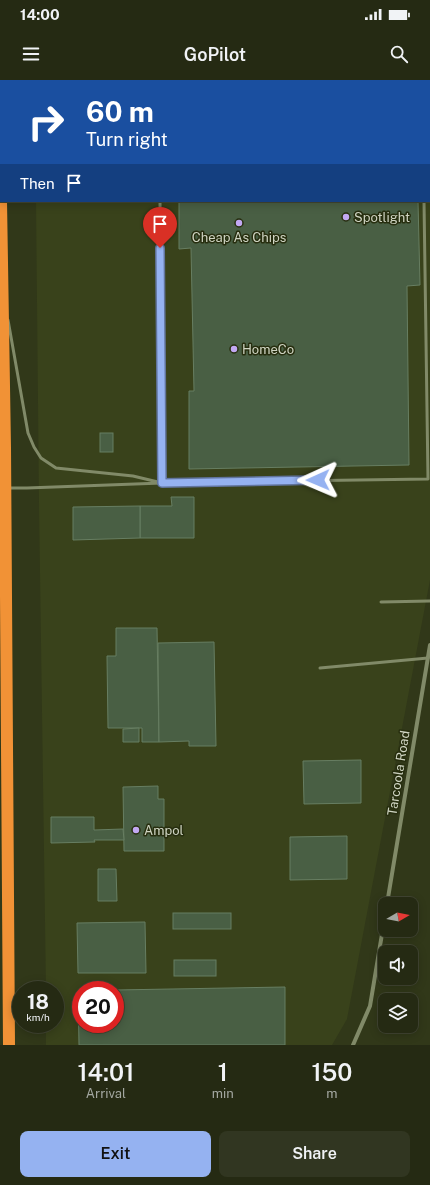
<!DOCTYPE html>
<style>
:root{--surface:#252a13;--page:#313621;--text:#f1f3f6;--muted:#a3a7a0;--line:#424633;--accent:#95b2f1}
body{margin:0;font-family:"Public Sans",sans-serif;background:var(--page);color:var(--text);height:100vh;display:flex;flex-direction:column;font-size:15px;white-space:nowrap}
*{box-sizing:border-box;margin:0}
p{font-size:13px;color:var(--muted)}
.icon{flex:none;width:22px;height:22px;fill:none;stroke:currentColor;stroke-width:2;stroke-linecap:round;stroke-linejoin:round}
.map{position:relative;height:965px;overflow:hidden}
.panel{display:flex;flex-direction:column;background:var(--surface);flex:1}
.panel>*{flex:none}
.top-card{position:absolute;left:0px;top:0px;width:430px;height:122px;box-shadow:0 2px 10px #0003,0 0 0 1px var(--line);background:#1a4fa0;color:#fff;overflow:hidden}
.needle{width:26px;rotate:80deg}
.fabs{position:absolute;left:378px;top:817px;display:grid;gap:8px}
.fabs a{display:grid;place-items:center;width:40px;height:40px;border-radius:8px;background:var(--surface);box-shadow:0 2px 10px #0003,0 0 0 1px var(--line);font-size:20px}
.speed{position:absolute;left:12px;top:901px;display:flex;gap:8px;font-size:20px;font-weight:700;text-align:center}
.speed>*{display:grid;place-content:center;width:52px;height:52px;border-radius:50%;background:var(--surface);box-shadow:0 2px 10px #0003,0 0 0 1px var(--line);line-height:1}
.speed small{font-size:10px;font-weight:400}
.speed .limit{border:6px solid #d22;background:#fff;color:#111}
.pin{position:absolute;display:grid;place-items:center;width:34px;height:34px;color:#fff;margin:-41px -17px;border-radius:50% 50% 50% 0;rotate:-45deg;box-shadow:0 0 4px #0007}
.pin .icon{rotate:45deg}
.me{position:absolute;width:44px;margin:-22px;rotate:269deg;stroke-linejoin:round;filter:drop-shadow(0 0 3px #0008)}
.turn{display:flex;align-items:center;gap:14px;height:84px;padding:0 20px;font-size:18px}
.turn .icon{width:52px;height:52px;stroke-width:2.5}
.turn b{display:block;font-size:28px;line-height:34px}
.then{display:flex;align-items:center;height:38px;padding:0 20px;background:#0003;gap:8px;font-size:15px}
.eta{display:flex;justify-content:space-evenly;align-items:center;height:68px;text-align:center}
.eta b{font-size:24px;font-weight:600;line-height:28px}
.primary-button{display:flex;gap:8px;margin-top:auto;padding:8px 20px}
.primary-button a{flex:1;height:46px;border-radius:8px;background:var(--accent);color:#111;font-size:16px;font-weight:600;line-height:46px;text-align:center}
.primary-button a+a{background:var(--page);color:var(--text)}
.status{display:flex;justify-content:space-between;align-items:center;height:28px;padding:0 20px;background:var(--surface);direction:ltr}
.status svg{height:11px;fill:currentColor}
header{display:flex;justify-content:space-between;align-items:center;height:52px;padding:0 20px;background:var(--surface);font-size:18px;font-weight:600}
.map>svg:first-child{display:block}
</style>
<div class="status"><b>14:00</b><svg viewBox="0 0 49 12"><path d="M0 12V9h3v3zM5 12V6h3v6zM10 12V3h3v9zM15 12V0h3v12zM26 1h20v11H26zM47 4h2v5h-2z"/></svg></div>
<header><svg class="icon" aria-label="menu" viewBox="0 0 24 24"><path d="M4 6h16M4 12h16M4 18h16"/></svg>GoPilot<svg class="icon" aria-label="search" viewBox="0 0 24 24"><circle cx="10" cy="10" r="6"/><path d="M15 15l6 6"/></svg></header>
<div class="map">
<svg width="430" height="965" viewBox="0 0 430 965">
<rect width="100%" height="100%" fill="#313819"/>
<path fill="#39421b" fill-rule="evenodd" d="M 35,0 L 430,0 L 430,500 L 347,939 L 332,965 L 46,965 L 46,944 L 55,944 L 55,910 L 46,910 L 39,423 L 36,121 L 429,121 L 429,1 L 35,1 ZM 81,910 L 115,910 L 115,944 L 81,944 Z"/>
<g fill="#495f44" stroke="#677e62">
<path d="M 190,0 L 388,0 L 416,1 L 190,1 Z"/>
<path d="M 179,121 L 418,121 L 420,205 L 407,206 L 409,385 L 189,389 L 189,311 L 194,311 L 191,168 L 179,169 Z"/>
<rect x="100" y="353" width="13" height="19"/>
<path d="M 171,417 L 194,417 L 194,458 L 140,458 L 140,426 L 172,426 Z"/>
<path d="M 140,426 L 140,458 L 73,460 L 73,427 Z"/>
<path d="M 116,548 L 157,548 L 159,662 L 142,662 L 142,648 L 108,648 L 107,576 L 116,576 Z"/>
<path d="M 214,562 L 216,666 L 189,666 L 189,661 L 159,662 L 158,563 Z"/>
<path d="M 139,648 L 139,662 L 123,662 L 123,649 Z"/>
<path d="M 361,680 L 361,723 L 304,724 L 303,681 Z"/>
<path d="M 158,706 L 158,719 L 164,719 L 164,771 L 124,771 L 123,707 Z"/>
<path d="M 51,737 L 94,737 L 94,750 L 123,749 L 124,760 L 94,760 L 95,762 L 51,763 Z"/>
<path d="M 347,756 L 347,799 L 290,800 L 290,757 Z"/>
<path d="M 98,789 L 116,789 L 117,821 L 98,821 Z"/>
<rect x="173" y="833" width="58" height="16"/>
<path d="M 145,842 L 146,893 L 78,893 L 77,843 Z"/>
<rect x="174" y="880" width="42" height="16"/>
<path d="M 285,907 L 285,965 L 79,965 L 78,911 L 81,911 L 81,944 L 115,944 L 115,910 Z"/>
</g>
<g fill="none" stroke-linecap="round" stroke-linejoin="round">
<g stroke="#818a68" stroke-width="3">
<path d="M 159,0 L 159,1"/>
<path d="M 422,0 L 422,1"/>
<path d="M 160,121 L 162,403"/>
<path d="M 8,240 L 28,353 L 34,367 L 41,378 L 56,388 L 133,396 L 158,402"/>
<path d="M 7,408 L 27,408 L 162,403 L 428,399 L 424,121"/>
<path d="M 381,522 L 430,521"/>
<path d="M 320,588 L 428,578"/>
</g>
<g stroke="#818a68" stroke-width="4">
<path d="M 387,824 L 430,565"/>
<path d="M 353,965 L 370,926 L 385,836"/>
</g>
<g stroke="#f19236" stroke-width="12">
<path d="M 0,26 L 1,93"/>
<path d="M 1,121 L 5,367 L 9,965"/>
</g>
</g>
<g fill="none" stroke-linecap="round" stroke-linejoin="round">
<g stroke="#61749d" stroke-width="10">
<path id="route" d="M 160,168 L 162,403 L 318,400"/>
</g>
<use href="#route" stroke="#95b2f1" stroke-width="7"/>
</g>
<g fill="#c2a8f3" stroke="#272e0f" stroke-width="1.5">
<circle cx="346" cy="137" r="4"/>
<circle cx="239" cy="143" r="4"/>
<circle cx="234" cy="269" r="4"/>
<circle cx="136" cy="750" r="4"/>
</g>
<g text-anchor="middle" stroke-width="3" stroke-linejoin="round" paint-order="stroke">
<g font-size="13" fill="#cfd4c2" stroke="#272e0f" text-anchor="start">
<text x="354" y="142">Spotlight</text>
<text x="239" y="162" text-anchor="middle">Cheap As Chips</text>
<text x="242" y="274">HomeCo</text>
<text x="144" y="755">Ampol</text>
</g>
<g font-size="13" fill="#cfd4c2" stroke="#272e0f">
<text transform="translate(398 693) rotate(-81)" y="5">Tarcoola Road</text>
</g>
</g>
</svg>
<div class="fabs">
<a><svg class="needle" viewBox="-14 -14 28 28"><path d="M0-13l5 13h-10z" fill="#e53935"/><path d="M0 13l5-13h-10z" fill="#a3a7a0"/></svg></a>
<a><svg class="icon" aria-label="sound" viewBox="0 0 24 24"><path d="M4 9h4l5-4v14l-5-4H4zM17 9q2 3 0 6"/></svg></a>
<a><svg class="icon" aria-label="layers" viewBox="0 0 24 24"><path d="M12 4l9 5-9 5-9-5zM3 14l9 5 9-5"/></svg></a>
</div>
<div class="speed"><div>18<small>km/h</small></div><div class="limit">20</div></div>
<div class="pin" style="left:160px;top:168px;background:#d93025"><svg class="icon" aria-label="arrive" viewBox="0 0 24 24"><path d="M6 21V4h12l-3 4 3 4H6"/></svg></div>
<svg class="me" style="left:318px;top:400px" viewBox="-20 -20 40 40"><path d="M0-17L14 15 0 8-14 15z" fill="#95b2f1" stroke="#fff" stroke-width="4"/></svg>
<div class="top-card">
<div class="turn"><svg class="icon" aria-label="right" viewBox="0 0 24 24"><path d="M7 20v-9h11M14 6l5 5-5 5"/></svg><div><b>60 m</b>Turn right</div></div>
<div class="then">Then<svg class="icon" aria-label="arrive" viewBox="0 0 24 24"><path d="M6 21V4h12l-3 4 3 4H6"/></svg></div>
</div>
</div>
<section class="panel">
<div class="eta">
<div><b>14:01</b><p>Arrival</p></div>
<div><b>1</b><p>min</p></div>
<div><b>150</b><p>m</p></div>
</div>
<div class="primary-button"><a>Exit</a><a>Share</a></div>
</section>
